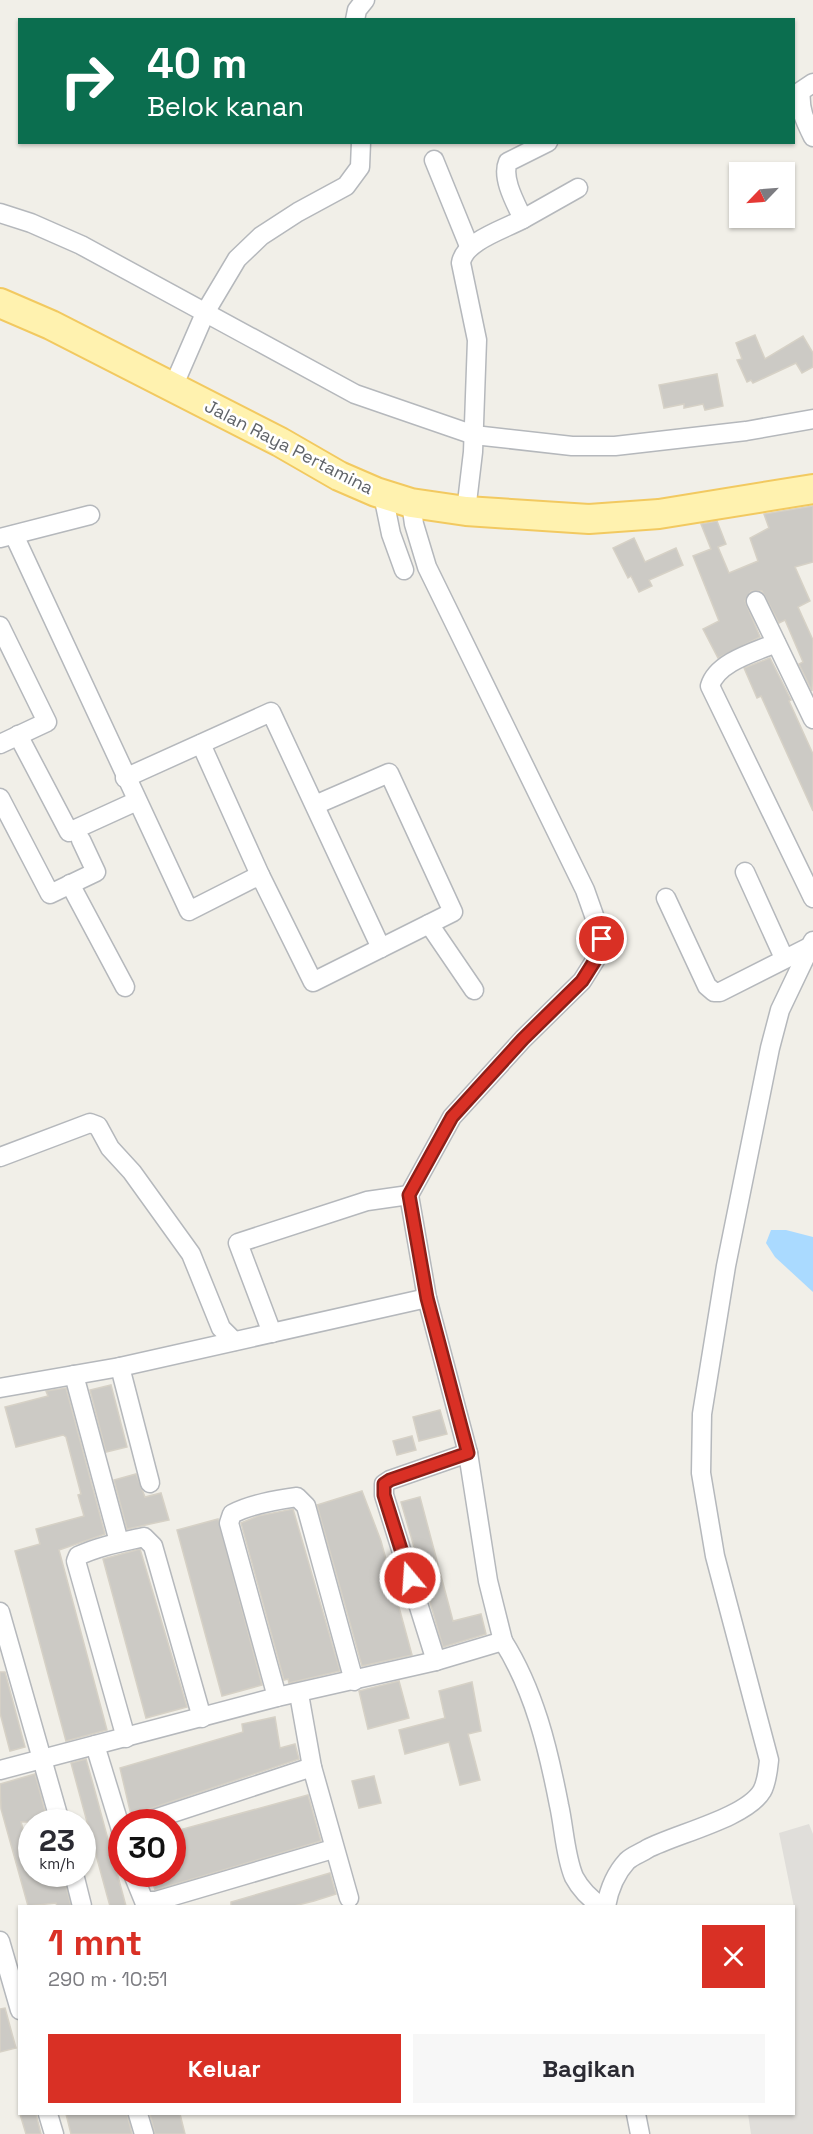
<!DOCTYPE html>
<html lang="id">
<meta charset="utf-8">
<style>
:root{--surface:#fff;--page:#f7f7f7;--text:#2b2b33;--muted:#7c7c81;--accent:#d93025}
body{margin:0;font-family:"Space Grotesk",sans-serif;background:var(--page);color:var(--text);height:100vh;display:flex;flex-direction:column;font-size:22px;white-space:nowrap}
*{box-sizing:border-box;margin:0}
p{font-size:20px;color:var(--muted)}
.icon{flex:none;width:33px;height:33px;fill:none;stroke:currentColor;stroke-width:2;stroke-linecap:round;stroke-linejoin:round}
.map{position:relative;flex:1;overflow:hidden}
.panel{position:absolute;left:18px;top:1905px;width:777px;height:210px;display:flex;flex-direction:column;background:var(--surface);border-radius:0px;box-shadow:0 2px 4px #0004}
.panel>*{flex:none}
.hud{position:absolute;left:18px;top:18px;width:777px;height:126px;border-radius:0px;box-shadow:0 2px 4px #0004;background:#0b6e4f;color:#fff;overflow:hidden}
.needle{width:39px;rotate:245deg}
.tools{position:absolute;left:729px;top:162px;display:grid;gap:12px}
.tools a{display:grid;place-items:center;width:66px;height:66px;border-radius:0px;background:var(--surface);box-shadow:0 2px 4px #0004;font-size:30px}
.speed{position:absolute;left:18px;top:1809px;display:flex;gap:12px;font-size:30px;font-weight:700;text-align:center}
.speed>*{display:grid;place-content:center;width:78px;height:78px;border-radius:50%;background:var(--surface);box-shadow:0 2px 4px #0004;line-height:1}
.speed small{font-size:15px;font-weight:400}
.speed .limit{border:9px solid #d22;background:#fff;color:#111}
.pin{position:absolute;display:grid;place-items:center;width:51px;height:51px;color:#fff;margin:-26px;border:3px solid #fff;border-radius:50%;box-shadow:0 2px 6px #0007}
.me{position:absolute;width:66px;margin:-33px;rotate:342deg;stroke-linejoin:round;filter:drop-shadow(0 0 4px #0008)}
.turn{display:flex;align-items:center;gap:21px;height:126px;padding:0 30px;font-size:27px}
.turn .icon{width:78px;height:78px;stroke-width:2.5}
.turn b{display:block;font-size:42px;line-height:51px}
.round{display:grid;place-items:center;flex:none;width:63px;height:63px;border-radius:0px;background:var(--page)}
.headline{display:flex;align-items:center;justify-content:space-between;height:102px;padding:0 30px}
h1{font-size:36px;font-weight:800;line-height:45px;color:var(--accent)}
.primary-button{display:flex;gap:12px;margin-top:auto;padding:12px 30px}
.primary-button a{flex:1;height:69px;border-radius:0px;background:var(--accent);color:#fff;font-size:24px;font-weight:800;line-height:69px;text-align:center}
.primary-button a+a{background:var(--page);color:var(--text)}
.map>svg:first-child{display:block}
</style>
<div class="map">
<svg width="813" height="2134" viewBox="0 0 813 2134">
<rect width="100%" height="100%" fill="#f1efe8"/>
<path fill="#e0deda" d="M 809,1824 L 813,1834 L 813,2134 L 751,2134 L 748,2114 L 794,2114 L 794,1907 L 779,1833 Z"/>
<path fill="#aadaff" d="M 771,1230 L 786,1230 L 813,1237 L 813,1292 L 775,1257 L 766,1243 Z"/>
<g fill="#cccac5" stroke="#d6d1c6" stroke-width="1.5">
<path d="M 755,335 L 765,359 L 803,336 L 813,353 L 813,367 L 802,373 L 796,363 L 753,383 L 751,380 L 747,382 L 737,360 L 742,359 L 736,343 Z"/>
<path d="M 717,374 L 723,406 L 705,410 L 703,404 L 684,408 L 684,404 L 664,408 L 659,385 Z"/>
<path d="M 813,506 L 813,562 L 795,567 L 810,601 L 798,607 L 813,640 L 812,691 L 799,664 L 803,662 L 785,620 L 779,623 L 762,591 L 751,591 L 745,601 L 760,637 L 718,658 L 703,629 L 719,621 L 693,556 L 711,549 L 701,524 L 717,521 L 726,544 L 718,547 L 729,573 L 758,561 L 750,538 L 769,528 L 764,514 Z"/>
<path d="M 634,538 L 645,562 L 676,548 L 683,565 L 649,580 L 652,586 L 639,592 L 631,576 L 628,578 L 613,548 Z"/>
<path d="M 770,658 L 791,700 L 789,701 L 813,754 L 813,811 L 761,696 L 757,698 L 744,668 Z"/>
<path d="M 111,1385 L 127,1447 L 106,1452 L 90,1390 Z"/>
<path d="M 66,1388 L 105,1534 L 59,1550 L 107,1730 L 66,1741 L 15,1551 L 40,1544 L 36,1529 L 84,1516 L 78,1495 L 81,1494 L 66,1437 L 63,1435 L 16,1447 L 5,1407 L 48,1396 L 46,1391 Z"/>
<path d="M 440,1410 L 447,1434 L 419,1441 L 413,1417 Z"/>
<path d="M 412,1436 L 416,1450 L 397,1455 L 393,1441 Z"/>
<path d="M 136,1474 L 145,1497 L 161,1493 L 169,1520 L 127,1529 L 114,1480 Z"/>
<path d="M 362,1491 L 381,1541 L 412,1655 L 362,1666 L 317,1505 Z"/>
<path d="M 420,1497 L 453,1621 L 481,1614 L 486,1634 L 443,1647 L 401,1502 Z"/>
<path d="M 293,1509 L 340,1671 L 289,1683 L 288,1679 L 284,1680 L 241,1523 L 258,1516 Z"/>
<path d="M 218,1519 L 262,1685 L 222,1696 L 177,1530 Z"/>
<path d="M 140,1549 L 187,1707 L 146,1718 L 103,1559 Z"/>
<path d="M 0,1672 L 5,1672 L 25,1747 L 10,1751 L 0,1713 Z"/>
<path d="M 399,1681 L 409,1718 L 368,1729 L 359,1691 Z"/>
<path d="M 472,1682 L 481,1731 L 468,1734 L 480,1780 L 460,1785 L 449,1742 L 405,1754 L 399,1730 L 445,1718 L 439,1691 Z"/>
<path d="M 275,1717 L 280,1748 L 295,1744 L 299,1759 L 131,1815 L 120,1768 L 243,1732 L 242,1724 Z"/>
<path d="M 86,1759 L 93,1784 L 126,1906 L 110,1906 L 108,1899 L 71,1763 Z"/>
<path d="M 35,1774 L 48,1822 L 21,1822 L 32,1859 L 32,1874 L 63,1874 L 71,1906 L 57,1906 L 56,1903 L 28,1906 L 1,1809 L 0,1784 Z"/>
<path d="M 374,1776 L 381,1803 L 359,1808 L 352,1781 Z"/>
<path d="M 308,1795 L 321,1841 L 155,1890 L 150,1874 L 172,1874 L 172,1832 Z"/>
<path d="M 330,1873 L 336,1894 L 314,1901 L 294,1906 L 231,1906 L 231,1902 Z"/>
<path d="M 5,2008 L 16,2048 L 0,2052 L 0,2009 Z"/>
<path d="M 20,2114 L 36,2114 L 41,2134 L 26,2134 Z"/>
<path d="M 66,2114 L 127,2114 L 132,2134 L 71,2134 Z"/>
<path d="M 150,2114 L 180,2114 L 185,2134 L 155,2134 Z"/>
</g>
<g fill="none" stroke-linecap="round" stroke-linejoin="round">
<g stroke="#b5b8bc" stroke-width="21">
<g id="minor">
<path d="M 355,20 L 357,10 L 365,0"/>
<path d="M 813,83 L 801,91 C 799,109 805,121 813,137"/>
<path d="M 434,160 L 469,246"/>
<path d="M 0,213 L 31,223 L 81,245 L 355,394 L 474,435 L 572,446 L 615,446 L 746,431 L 813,419"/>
<path d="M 523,219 L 578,188"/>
<path d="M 173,387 L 206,311 L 237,259 L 261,236 L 298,212 L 346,186 L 360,167 L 361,142"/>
<path d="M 383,495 L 391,534 L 404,570"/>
<path d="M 466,511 L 473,452 L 477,340 L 461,263 C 464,241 505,229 523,219 C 516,204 501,178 508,162 L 548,142"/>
<path d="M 14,535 L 189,911 L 260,875"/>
<path d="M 0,538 L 90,515"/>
<path d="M 756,601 L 813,719"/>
<path d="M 0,626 L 47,722 L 0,744"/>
<path d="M 776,643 C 755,652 717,662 710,686 L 813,898"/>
<path d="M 18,735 L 69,832 L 137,801"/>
<path d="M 201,744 L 260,875 L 313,982 L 453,912 L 389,773 L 315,805"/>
<path d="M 125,778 L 271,712 L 381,948"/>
<path d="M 0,798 L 50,894 L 96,872 L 81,840"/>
<path d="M 745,872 L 784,958"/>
<path d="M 70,884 L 125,987"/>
<path d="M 666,898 L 707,986 L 714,992 L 720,992 L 811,946"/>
<path d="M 429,924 L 474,990"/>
<path d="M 0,1157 L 90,1123 L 98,1126 L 110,1148 L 132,1172 L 191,1254 L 221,1328 L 234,1341"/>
<path d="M 409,1195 L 452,1117 L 523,1039 L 582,981 L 599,954 L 602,938 L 585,890 L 427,567 L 414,524 L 411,503"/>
<path d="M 272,1333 L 238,1243 L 367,1201 L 409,1195 L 427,1298 L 468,1453"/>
<path d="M 120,1367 L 150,1483"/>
<path d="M 74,1375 L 119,1542"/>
<path d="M 0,1388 L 120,1367 L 427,1298"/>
<path d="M 0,1612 L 60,1822"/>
<path d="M 436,1661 L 384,1495 L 384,1484 L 390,1480 L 468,1453 L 488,1581 L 503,1641"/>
<path d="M 299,1694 L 312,1767 L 349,1898"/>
<path d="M 277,1697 L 229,1523 L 232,1514 C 251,1504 276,1500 297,1497 L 306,1506 L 354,1681"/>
<path d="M 126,1738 L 76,1561 L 78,1556 C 99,1546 122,1542 144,1537 L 153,1546 L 202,1718"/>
<path d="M 95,1745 L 122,1833"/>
<path d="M 0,1770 L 277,1697 L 436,1661 L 503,1641 C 534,1690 548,1748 559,1805 C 564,1827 565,1856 574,1877 C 581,1890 589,1898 601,1906"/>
<path d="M 145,1822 L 312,1767"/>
<path d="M 74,1874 L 82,1906"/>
<path d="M 133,1874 L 144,1901 L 156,1901 L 333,1849"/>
<path d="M 606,1906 C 609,1890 615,1874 627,1861 C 632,1856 641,1853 647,1849 C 675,1834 746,1818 762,1791 C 767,1782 768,1770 769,1760 L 715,1556 L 701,1473 L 702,1414 L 726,1266 L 770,1048 L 780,1010 L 813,941"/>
<path d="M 0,1941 L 20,2010"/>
<path d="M 48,2114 L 54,2134"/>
<path d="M 138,2114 L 144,2134"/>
<path d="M 636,2114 L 640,2134"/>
</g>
</g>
<g stroke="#f2c960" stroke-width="32">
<path id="primary" d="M 0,303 L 51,325 L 280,442 L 339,476 L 376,492 L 411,503 L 466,511 L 589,519 L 659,514 L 813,489"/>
</g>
<use href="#minor" stroke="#fff" stroke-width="18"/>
<use href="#primary" stroke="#fff2af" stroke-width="28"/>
</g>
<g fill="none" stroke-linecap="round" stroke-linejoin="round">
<g stroke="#8d1f18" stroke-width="15">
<path id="route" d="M 410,1578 L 384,1495 L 384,1484 L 390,1480 L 468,1453 L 427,1298 L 409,1195 L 452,1117 L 523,1039 L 582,981 L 599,954 L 602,939"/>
</g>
<use href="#route" stroke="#d93025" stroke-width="10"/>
</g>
<g text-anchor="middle" stroke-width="5" stroke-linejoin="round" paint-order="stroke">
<g font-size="18" fill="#5f6368" stroke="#fff">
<text transform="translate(289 447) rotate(27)" y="6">Jalan Raya Pertamina</text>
</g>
</g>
</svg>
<div class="tools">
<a><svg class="needle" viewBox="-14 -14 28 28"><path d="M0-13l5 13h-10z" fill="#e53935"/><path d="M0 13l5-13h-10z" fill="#7c7c81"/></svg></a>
</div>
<div class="speed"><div>23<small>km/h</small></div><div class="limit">30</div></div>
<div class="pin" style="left:602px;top:939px;background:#d93025"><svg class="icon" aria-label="arrive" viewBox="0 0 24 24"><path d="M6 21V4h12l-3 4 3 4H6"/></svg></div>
<svg class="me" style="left:410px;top:1578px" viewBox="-20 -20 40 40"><circle r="17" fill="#d93025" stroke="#fff" stroke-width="3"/><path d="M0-11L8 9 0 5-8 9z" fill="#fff"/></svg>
<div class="hud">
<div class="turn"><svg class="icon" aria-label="right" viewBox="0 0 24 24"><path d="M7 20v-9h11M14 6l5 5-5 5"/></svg><div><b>40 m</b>Belok kanan</div></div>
</div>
<section class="panel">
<div class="headline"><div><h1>1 mnt</h1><p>290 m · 10:51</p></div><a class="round" style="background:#d93025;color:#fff"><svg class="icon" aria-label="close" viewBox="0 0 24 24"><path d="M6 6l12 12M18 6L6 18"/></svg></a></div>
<div class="primary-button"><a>Keluar</a><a>Bagikan</a></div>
</section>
</div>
